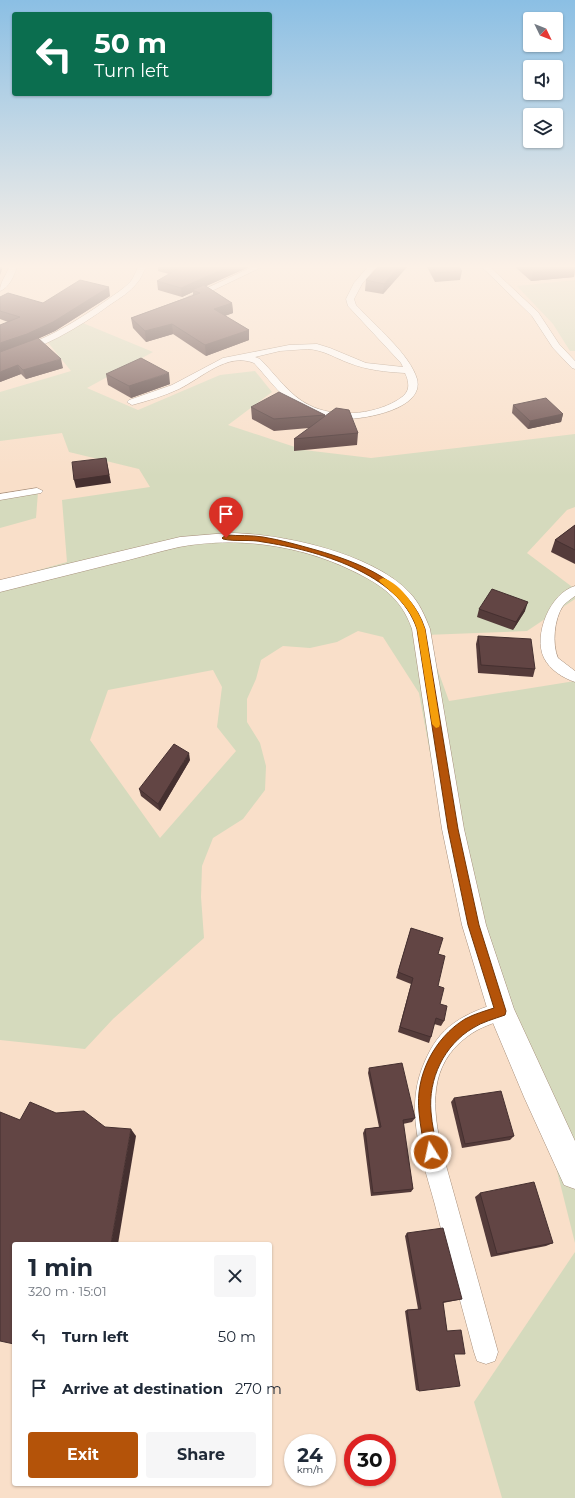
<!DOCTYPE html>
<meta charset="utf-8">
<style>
:root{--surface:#fff;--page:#f6f6f7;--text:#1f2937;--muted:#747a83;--accent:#b45309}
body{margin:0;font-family:Montserrat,sans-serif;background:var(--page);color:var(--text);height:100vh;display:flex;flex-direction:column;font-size:15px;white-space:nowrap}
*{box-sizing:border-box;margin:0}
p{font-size:13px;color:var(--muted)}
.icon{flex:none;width:22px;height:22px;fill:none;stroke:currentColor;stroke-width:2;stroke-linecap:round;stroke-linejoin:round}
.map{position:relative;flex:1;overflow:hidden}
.details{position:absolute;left:12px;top:1242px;width:260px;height:244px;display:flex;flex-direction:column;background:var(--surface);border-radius:4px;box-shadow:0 1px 3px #0004}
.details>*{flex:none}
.top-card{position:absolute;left:12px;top:12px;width:260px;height:84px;border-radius:4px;box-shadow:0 1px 3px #0004;background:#0b6e4f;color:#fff;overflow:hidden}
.needle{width:26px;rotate:133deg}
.tools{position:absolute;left:523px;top:12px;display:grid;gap:8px}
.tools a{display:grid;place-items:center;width:40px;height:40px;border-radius:4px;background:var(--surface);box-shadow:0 1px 3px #0004;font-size:20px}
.speed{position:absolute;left:284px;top:1434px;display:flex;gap:8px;font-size:20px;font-weight:700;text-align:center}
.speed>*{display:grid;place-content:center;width:52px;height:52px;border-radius:50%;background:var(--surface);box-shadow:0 1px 3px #0004;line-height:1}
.speed small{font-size:10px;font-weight:400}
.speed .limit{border:6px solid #d22;background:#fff;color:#111}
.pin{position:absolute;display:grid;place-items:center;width:34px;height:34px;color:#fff;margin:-41px -17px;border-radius:50% 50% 50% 0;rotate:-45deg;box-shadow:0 0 4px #0007}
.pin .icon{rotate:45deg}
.me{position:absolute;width:44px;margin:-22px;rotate:350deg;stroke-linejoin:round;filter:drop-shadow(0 0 3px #0008)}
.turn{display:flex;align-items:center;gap:14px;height:84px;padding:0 16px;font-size:18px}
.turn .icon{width:52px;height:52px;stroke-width:2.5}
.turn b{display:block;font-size:28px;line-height:34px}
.round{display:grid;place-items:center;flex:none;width:42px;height:42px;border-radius:4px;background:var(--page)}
.headline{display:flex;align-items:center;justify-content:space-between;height:68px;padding:0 16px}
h1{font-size:24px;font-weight:700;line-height:30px}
.primary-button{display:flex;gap:8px;margin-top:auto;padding:8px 16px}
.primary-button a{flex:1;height:46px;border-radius:4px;background:var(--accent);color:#fff;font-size:16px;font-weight:700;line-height:46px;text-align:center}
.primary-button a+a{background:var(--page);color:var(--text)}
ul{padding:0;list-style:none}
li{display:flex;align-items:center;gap:12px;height:52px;padding:0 16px}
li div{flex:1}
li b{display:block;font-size:15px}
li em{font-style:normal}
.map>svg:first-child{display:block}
</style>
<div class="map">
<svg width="575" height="1498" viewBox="0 0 575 1498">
<rect width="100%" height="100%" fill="#f9dfc9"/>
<g fill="#d5dabd" fill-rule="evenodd">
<path d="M 575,280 L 575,351 L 570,351 L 553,324 L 517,286 Z"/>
<path d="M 78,321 L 153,352 L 87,388 L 138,410 L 220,375 L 255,371 L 272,392 L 228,425 L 304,450 L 371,458 L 575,434 L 575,507 L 567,510 L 527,553 L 575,589 L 575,599 L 527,631 L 425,635 L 449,701 L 575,681 L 575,1243 L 543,1115 L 454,884 L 419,693 L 383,637 L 358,631 L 337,642 L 310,648 L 283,646 L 261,660 L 256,679 L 247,699 L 247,722 L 260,743 L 266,766 L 265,790 L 243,819 L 213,838 L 202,866 L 201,897 L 204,938 L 113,1019 L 85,1049 L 0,1040 L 0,581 L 67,562 L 62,500 L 150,487 L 139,469 L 69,452 L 62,433 L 0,441 L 0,392 L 71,371 L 46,340 ZM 213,670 L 222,687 L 217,727 L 236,751 L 160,838 L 90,740 L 108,690 Z"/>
<path d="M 38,492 L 36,518 L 0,528 L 0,496 Z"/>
<path d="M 575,1252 L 575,1498 L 502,1498 L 474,1402 Z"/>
</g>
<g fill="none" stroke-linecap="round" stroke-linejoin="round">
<g stroke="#a78f7b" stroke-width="1">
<g id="street">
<path d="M 9,267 L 17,267 C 14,276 9,288 0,291 C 0,282 6,276 9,267 Z"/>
<path d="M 138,267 L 146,267 C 143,272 141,279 137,283 C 130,292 120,298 111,304 C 77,329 42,349 0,360 L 0,354 C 42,342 71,325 107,300 C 115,294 125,288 131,281 C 134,277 136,271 138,267 Z"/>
<path d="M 252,267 L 262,267 L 195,299 L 192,299 L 188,297 Z"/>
<path d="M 368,267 L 376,267 L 362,284 L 354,299 L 356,305 C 374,325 410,354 417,379 C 425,409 365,419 346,419 C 332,418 317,416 304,411 C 286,403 268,378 254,363 C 227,352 202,378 179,389 C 164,396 147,401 132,405 L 127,402 L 129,400 L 172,385 L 223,358 L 289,345 L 317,344 L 330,348 L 366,363 L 403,367 L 401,363 L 348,306 L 346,299 L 354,283 ZM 308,349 C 324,350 335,358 349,363 C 367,370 386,372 405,373 C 407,377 409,383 408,388 C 407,394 401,398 396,401 C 372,415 334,418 309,405 C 290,396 275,374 260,359 L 255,357 L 280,351 Z"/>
<path d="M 482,267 L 490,267 L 538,312 L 559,344 L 575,361 L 575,369 L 572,368 L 553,348 L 532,316 Z"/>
<path d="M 37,488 L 43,491 L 41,493 L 0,500 L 0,494 Z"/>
<path d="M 575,586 L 575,596 C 571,599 566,602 563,606 C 554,619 552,644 558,658 L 575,671 L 575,682 C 563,678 550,670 544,658 C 533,635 550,593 575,586 Z"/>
<path d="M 501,1002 L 508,1004 L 510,1011 L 508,1018 C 494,1023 480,1027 468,1036 C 428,1065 432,1108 442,1151 L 498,1352 L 495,1361 L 486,1364 L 477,1361 L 474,1352 C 461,1303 447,1254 435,1205 C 422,1157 403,1109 425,1061 C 432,1045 440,1033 454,1023 C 468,1013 485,1007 501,1002 Z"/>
</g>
</g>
<g stroke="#a78f7b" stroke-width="1">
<path id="secondary" d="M 228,533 C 280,533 372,553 409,592 C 419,602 425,616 430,629 L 464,829 L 486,925 L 514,1009 L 575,1141 L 575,1189 L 564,1185 L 524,1097 L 488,1011 L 462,925 L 442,829 L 412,629 C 401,597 380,584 351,570 C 299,545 236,536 179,547 C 157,552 134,559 112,564 C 75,573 37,583 0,592 L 0,580 L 180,537 Z"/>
</g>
<use href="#street" fill="#fff" fill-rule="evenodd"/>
<use href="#secondary" fill="#fff" fill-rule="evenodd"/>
</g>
<g fill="#543b3a">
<path d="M 158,267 L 249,267 L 206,286 L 232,303 L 233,313 L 225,316 L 249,330 L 249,340 L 206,356 L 173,334 L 146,342 L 133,328 L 131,318 L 193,295 L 193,292 L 182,297 L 158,290 L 157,281 L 169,274 L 158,271 Z"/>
<path d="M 378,267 L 407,267 L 383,294 L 365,291 L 366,280 Z"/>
<path d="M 427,267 L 459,267 L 462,271 L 460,280 L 435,282 Z"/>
<path d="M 515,267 L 575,267 L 574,277 L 531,281 Z"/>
<path d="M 110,296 L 55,331 L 37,339 L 63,368 L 26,379 L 21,374 L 0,382 L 8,322 L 0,319 L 0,297 L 43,303 Z"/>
<path d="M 106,374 L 170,384 L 131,398 L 108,385 Z"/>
<path d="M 513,405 L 563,414 L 561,422 L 528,429 L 512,413 Z"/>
<path d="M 251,407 L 325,415 L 325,416 L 358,433 L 357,445 L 294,451 L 294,439 L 309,428 L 274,431 L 252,419 Z"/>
<path d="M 575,525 L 575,564 L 551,552 L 555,540 Z"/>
<path d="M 479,609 L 525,611 L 513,630 L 477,617 Z"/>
<path d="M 478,636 L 535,669 L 533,677 L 478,673 L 476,644 Z"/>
<path d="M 190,760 L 160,811 L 141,796 L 139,789 Z"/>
<path d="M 411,928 L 438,954 L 438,986 L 440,1004 L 444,1021 L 441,1026 L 434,1024 L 431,1037 L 429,1043 L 398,1032 L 411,984 L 396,978 Z"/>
<path d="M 369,1068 L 415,1118 L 412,1122 L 403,1124 L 413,1189 L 411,1192 L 371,1196 L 363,1133 L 365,1129 L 379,1127 L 368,1073 Z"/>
<path d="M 454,1098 L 514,1136 L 510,1140 L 462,1148 L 451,1102 Z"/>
<path d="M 480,1193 L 553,1243 L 546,1246 L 491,1257 L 475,1197 Z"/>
<path d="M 407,1233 L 462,1299 L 458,1300 L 443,1303 L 447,1331 L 454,1354 L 419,1391 L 416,1390 L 405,1311 L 407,1310 L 418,1309 L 405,1236 Z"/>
</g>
<g fill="#453030">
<path d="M 0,267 L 3,267 L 0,275 Z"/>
<path d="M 228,267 L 249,267 L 195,291 L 192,290 L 193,292 L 182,297 L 181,288 Z"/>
<path d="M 399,267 L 407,267 L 383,294 L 384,284 Z"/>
<path d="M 575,267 L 574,277 L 531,281 L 533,271 Z"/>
<path d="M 109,287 L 110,296 L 55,331 L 29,343 L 0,353 L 0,343 Z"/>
<path d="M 232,303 L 233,313 L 215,319 L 214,309 Z"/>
<path d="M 172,324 L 173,334 L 146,342 L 145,331 Z"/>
<path d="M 249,330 L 249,340 L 206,356 L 205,345 Z"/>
<path d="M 61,359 L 63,368 L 26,379 L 23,370 Z"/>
<path d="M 18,365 L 21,374 L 0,382 L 0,372 Z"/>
<path d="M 169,373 L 170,384 L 131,398 L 129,386 Z"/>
<path d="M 563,414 L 561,422 L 528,429 L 530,421 Z"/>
<path d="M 106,458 L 111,483 L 76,488 L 74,480 Z"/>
<path d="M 528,602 L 525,611 L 513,630 L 516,622 Z"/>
<path d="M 189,753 L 190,760 L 160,811 L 158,804 Z"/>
<path d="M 131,1129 L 136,1136 L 118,1244 L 111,1244 Z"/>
</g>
<g fill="#624544" stroke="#453030">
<path d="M 174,267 L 228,267 L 181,288 L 157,281 L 179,268 Z"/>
<path d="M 378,267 L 399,267 L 384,284 L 366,280 Z"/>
<path d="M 433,267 L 459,267 L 462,271 L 436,273 Z"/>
<path d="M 529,267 L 574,267 L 533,271 Z"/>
<path d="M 80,280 L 109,287 L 53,322 L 27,334 L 0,343 L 0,325 L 20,317 L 0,311 L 0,297 L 8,293 L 43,303 Z"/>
<path d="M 204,285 L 232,303 L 214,309 L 249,330 L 205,345 L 172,324 L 145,331 L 131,318 L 200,293 L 192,290 Z"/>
<path d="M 38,338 L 61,359 L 23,370 L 18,365 L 0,372 L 0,352 Z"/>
<path d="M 141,358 L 169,373 L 129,386 L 106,374 Z"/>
<path d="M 279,392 L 325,415 L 274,419 L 251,407 Z"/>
<path d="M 546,398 L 563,414 L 530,421 L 513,405 Z"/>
<path d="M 336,408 L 349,410 L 358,433 L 294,439 Z"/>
<path d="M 106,458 L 109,475 L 74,480 L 72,462 Z"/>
<path d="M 575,525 L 575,550 L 555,540 Z"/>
<path d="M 492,589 L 528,602 L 516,622 L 479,609 Z"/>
<path d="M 478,636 L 531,639 L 535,669 L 481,665 Z"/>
<path d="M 174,744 L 189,753 L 158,804 L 139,789 Z"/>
<path d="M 411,928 L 443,938 L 438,954 L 445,956 L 438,986 L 444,988 L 440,1004 L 447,1006 L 444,1021 L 436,1018 L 431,1037 L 400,1027 L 413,978 L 398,972 Z"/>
<path d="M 402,1063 L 415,1118 L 403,1120 L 413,1189 L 373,1193 L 365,1129 L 381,1127 L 369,1068 Z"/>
<path d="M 501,1091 L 514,1136 L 465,1144 L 454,1098 Z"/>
<path d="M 30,1102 L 56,1113 L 84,1111 L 105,1127 L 131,1129 L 111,1244 L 14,1244 L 14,1344 L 0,1341 L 0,1112 L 20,1120 Z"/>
<path d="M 534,1182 L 553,1243 L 497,1254 L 480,1193 Z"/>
<path d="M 443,1228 L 462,1299 L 443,1302 L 447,1331 L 461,1330 L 465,1354 L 454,1354 L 460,1386 L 419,1391 L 407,1310 L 421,1309 L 407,1233 Z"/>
</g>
<linearGradient id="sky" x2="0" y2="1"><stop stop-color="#8bbfe4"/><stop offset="0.56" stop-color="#fcf1e7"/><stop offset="1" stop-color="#fcf1e7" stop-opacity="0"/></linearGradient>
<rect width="575" height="476" fill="url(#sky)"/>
<path fill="#b45309" stroke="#753606" d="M 226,535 C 238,536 251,535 263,537 C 281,540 298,545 316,550 C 361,563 410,582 425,629 L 458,829 L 479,925 L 506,1011 L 505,1015 C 494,1019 482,1022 473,1028 C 444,1045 428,1079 431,1112 C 432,1125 435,1138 438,1152 L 436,1156 L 431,1158 L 427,1156 L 425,1152 C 423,1139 420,1125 419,1112 C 415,1076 434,1038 465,1019 C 474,1014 485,1011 494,1008 L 468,925 L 448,829 L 417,629 C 399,573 316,550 263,542 C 250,539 236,542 223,539 L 222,538 Z"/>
<path fill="#f59e0b" d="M 383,578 C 402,584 420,612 425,629 L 440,724 L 439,727 L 436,728 L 432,724 L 417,629 C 411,609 397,596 380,582 L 379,580 Z"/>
</svg>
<div class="tools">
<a><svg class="needle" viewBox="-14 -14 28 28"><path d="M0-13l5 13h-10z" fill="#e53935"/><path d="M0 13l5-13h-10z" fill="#747a83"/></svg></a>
<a><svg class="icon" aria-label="sound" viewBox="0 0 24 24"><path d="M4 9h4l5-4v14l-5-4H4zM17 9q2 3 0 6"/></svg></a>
<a><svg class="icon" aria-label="layers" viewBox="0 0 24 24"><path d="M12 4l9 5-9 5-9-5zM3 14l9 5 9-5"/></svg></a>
</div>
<div class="speed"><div>24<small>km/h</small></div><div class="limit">30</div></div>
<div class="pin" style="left:226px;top:538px;background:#d93025"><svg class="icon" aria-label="arrive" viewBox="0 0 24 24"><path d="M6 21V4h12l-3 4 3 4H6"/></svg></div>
<svg class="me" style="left:431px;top:1152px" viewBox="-20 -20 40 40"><circle r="17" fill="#b45309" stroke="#fff" stroke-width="3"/><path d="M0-11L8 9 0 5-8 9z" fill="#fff"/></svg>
<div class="top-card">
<div class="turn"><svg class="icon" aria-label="left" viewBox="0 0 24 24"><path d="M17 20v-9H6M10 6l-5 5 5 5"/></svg><div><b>50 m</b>Turn left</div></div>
</div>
<section class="details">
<div class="headline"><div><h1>1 min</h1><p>320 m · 15:01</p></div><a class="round"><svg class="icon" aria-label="close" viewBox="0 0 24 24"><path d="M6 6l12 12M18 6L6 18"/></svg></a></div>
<ul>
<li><svg class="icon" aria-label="left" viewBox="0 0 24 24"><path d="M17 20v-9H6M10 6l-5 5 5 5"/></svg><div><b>Turn left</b></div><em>50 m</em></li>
<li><svg class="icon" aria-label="arrive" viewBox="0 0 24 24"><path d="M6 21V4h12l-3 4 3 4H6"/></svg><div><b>Arrive at destination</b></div><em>270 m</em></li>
</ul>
<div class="primary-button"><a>Exit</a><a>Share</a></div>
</section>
</div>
